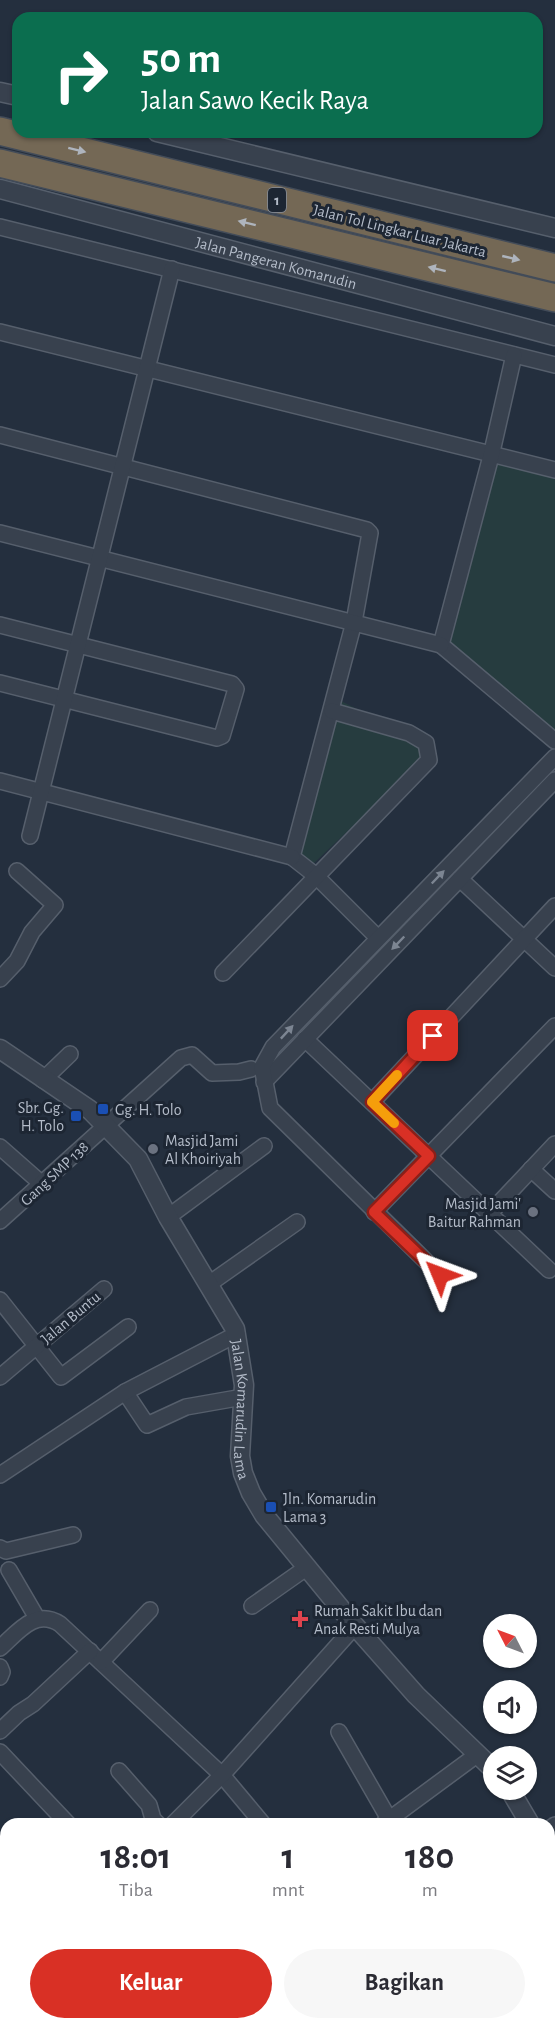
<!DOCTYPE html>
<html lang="id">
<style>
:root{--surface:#fff;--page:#f7f7f7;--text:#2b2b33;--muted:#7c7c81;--accent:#d93025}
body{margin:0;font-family:"Alegreya Sans",sans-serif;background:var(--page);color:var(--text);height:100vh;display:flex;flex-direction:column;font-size:22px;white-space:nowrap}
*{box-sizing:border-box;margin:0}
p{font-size:20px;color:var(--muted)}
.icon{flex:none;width:33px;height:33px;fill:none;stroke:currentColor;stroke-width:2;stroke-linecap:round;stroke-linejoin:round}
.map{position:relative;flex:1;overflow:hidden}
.side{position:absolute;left:0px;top:1818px;width:555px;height:212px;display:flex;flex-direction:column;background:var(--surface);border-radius:18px 18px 0 0;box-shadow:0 2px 4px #0004}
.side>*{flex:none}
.guide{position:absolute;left:12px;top:12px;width:531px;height:126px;border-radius:18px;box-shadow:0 2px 4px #0004;background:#0b6e4f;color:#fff;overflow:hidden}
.needle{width:39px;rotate:312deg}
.buttons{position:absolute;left:483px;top:1614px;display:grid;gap:12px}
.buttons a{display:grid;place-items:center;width:54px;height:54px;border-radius:50%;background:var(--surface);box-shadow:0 2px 4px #0004;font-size:30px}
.pin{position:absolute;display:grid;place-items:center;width:51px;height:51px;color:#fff;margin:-26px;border-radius:12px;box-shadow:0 3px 9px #0006}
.me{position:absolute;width:66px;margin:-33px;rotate:314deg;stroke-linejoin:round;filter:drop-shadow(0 0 4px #0008)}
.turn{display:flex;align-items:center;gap:21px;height:126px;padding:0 30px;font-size:27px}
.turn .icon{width:78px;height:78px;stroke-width:2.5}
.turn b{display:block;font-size:42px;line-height:51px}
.eta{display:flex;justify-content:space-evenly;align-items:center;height:102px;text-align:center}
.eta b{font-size:36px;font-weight:600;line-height:42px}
.button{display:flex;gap:12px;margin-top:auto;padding:12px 30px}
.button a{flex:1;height:69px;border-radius:36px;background:var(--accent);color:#fff;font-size:24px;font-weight:600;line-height:69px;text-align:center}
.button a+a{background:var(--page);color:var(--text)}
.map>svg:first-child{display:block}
</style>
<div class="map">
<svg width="555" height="2029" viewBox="0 0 555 2029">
<rect width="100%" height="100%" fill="#242f3e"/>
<g fill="#263c3f">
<path d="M 491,456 L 555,470 L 555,741 L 441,645 Z"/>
<path d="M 339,700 L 409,735 L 428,755 L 314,863 L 298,867 L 296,852 Z"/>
</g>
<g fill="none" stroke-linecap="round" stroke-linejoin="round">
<g stroke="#565f6c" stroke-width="18">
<g id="minor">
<path d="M 0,227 L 555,365"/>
<path d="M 0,332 L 555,470"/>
<path d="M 514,355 L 491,456 L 441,645 L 555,741"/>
<path d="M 0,435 L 367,530 L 370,533 L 354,622 L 292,857 L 315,875 L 377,937"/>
<path d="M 0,533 L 441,645"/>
<path d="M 0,625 L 232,684 L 236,689 L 222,736 L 217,738 L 0,683"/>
<path d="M 0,781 L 292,857"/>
<path d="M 30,836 L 172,269"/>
<path d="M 460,879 L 555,968"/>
<path d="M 223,973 L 429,760 L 426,743 L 409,733 L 332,711"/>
<path d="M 0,979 L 17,961 L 32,932 L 55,905 L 17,871"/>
<path d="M 305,1039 L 549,1270"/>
<path d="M 43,1080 L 70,1054"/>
<path d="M 264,1082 L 555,780"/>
<path d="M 372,1102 L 555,906"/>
<path d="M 0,1147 L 42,1184"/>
<path d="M 531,1169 L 555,1191"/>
<path d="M 374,1212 L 555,1026"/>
<path d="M 489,1214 L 555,1144"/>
<path d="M 168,1217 L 264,1146"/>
<path d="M 0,1221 L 181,1058 L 192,1055 L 212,1073 L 239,1072 L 251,1069"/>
<path d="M 440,1275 L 270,1108 L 262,1067 L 273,1047 L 555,757"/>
<path d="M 209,1284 L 297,1222"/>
<path d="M 0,1300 L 61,1377 L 128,1327"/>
<path d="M 0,1377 L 104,1289"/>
<path d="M 125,1392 L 147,1425 L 186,1407 L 243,1397"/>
<path d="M 0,1475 L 125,1392 L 237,1334"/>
<path d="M 0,1548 L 6,1551 L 73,1535"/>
<path d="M 9,1570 L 37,1618"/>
<path d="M 252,1606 L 306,1568"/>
<path d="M 0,1648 C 18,1632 35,1608 60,1624 L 222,1775 L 263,1824"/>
<path d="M 101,1662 L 150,1610"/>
<path d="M 0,1667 L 2,1672 L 0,1677"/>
<path d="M 0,1731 L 19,1713 L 33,1704 L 90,1651"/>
<path d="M 339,1732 L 389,1819"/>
<path d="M 0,1752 L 68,1824"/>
<path d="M 119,1771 L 149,1805 L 153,1819 L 158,1824"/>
<path d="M 173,1824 L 222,1775 L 355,1626"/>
<path d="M 383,1824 L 478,1754"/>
<path d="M 549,1829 L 555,1825"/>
<path d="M 0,1889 L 6,1895"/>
<path d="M 0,1960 L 6,1955"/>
<path d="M 230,2024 L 235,2029"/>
<path d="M 403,2024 L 407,2029"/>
<path d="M 4,2029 L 9,2024"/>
</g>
</g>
<g stroke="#565f6c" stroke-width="21">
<g id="tertiary">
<path d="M 0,92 L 18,96"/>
<path d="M 157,132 L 555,228"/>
<path id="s1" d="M 0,189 L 555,336"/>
<path id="s2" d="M 0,1049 L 90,1110 L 138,1159 L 168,1217 L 235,1329 L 244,1385 L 240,1456 L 243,1473 L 251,1493 L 264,1515 L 355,1626 L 416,1695 L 494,1770"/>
<path d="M 510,1790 L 530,1824"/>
<path d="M 549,1869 L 555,1887"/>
<path d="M 549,1906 L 555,1894"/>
<path d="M 430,2029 L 435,2024"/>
</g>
</g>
<g stroke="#434c59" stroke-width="30">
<g id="motorway">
<path d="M 0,131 L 555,268"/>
<path d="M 0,163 L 555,298"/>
</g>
</g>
<use href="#minor" stroke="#38414e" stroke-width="15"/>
<use href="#tertiary" stroke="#38414e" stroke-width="18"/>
<use href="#motorway" stroke="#746855" stroke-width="27"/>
</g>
<defs><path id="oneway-solid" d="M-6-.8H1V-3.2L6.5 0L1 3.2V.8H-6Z" transform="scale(1.5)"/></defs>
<g fill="#aeb4bd">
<use href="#oneway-solid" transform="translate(77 150) rotate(14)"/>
<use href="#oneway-solid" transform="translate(247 223) rotate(-166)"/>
<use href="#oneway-solid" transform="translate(511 258) rotate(13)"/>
<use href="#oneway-solid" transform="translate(437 269) rotate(-166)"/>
</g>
<g fill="#7c8592">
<use href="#oneway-solid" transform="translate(438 877) rotate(-46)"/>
<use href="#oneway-solid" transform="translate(398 943) rotate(134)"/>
<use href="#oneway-solid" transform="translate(287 1032) rotate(-47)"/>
</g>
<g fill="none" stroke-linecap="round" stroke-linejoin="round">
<g stroke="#8d1f18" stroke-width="15">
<path id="route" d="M 433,1036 L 372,1102 L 429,1156 L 374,1212 L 440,1275"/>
</g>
<use href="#route" stroke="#d93025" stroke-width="10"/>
<path stroke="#f59e0b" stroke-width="10" d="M 394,1123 L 372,1102 L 397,1075"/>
</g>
<g fill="#1a4fb4" stroke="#1d2633" stroke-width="2">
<rect x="97" y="1103" width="12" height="12" rx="3"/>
<rect x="70" y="1110" width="12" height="12" rx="3"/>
<rect x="265" y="1501" width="12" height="12" rx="3"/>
</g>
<g fill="#6b7280" stroke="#1d2633" stroke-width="2">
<circle cx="153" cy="1149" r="6"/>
<circle cx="533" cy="1212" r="6"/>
</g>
<path fill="#e0444e" stroke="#1d2633" stroke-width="2" d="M297 1610h6v6h6v6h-6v6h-6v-6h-6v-6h6z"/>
<g text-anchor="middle" stroke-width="6" stroke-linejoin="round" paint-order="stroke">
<rect fill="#1d2633" stroke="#878f9c" stroke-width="1.5" x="268" y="188" width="18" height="24" rx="4.5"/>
<g font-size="15" font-weight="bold" fill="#b4bcc9">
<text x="277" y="205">1</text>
</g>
<g font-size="16" fill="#b4bcc9" stroke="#1d2633">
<text transform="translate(400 230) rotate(14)" y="6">Jalan Tol Lingkar Luar Jakarta</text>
<text dy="6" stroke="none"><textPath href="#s1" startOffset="286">Jalan Pangeran Komarudin</textPath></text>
<text transform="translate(54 1173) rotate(-43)" y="6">Gang SMP 138</text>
<text transform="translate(70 1317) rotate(-40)" y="6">Jalan Buntu</text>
<text dy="6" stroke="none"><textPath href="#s2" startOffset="454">Jalan Komarudin Lama</textPath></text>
</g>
<g font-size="16" fill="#b4bcc9" stroke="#1d2633" text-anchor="start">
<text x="64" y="1113" text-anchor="end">Sbr. Gg.<tspan x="64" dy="18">H. Tolo</tspan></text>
<text x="115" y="1115">Gg. H. Tolo</text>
<text x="165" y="1146">Masjid Jami<tspan x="165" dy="18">Al Khoiriyah</tspan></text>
<text x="521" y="1209" text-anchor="end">Masjid Jami'<tspan x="521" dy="18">Baitur Rahman</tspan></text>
<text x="283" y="1504">Jln. Komarudin<tspan x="283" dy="18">Lama 3</tspan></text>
<text x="314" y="1616">Rumah Sakit Ibu dan<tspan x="314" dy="18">Anak Resti Mulya</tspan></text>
</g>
</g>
</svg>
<div class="buttons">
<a><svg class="needle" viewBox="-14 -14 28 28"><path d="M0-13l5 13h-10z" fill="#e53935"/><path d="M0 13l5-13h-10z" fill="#7c7c81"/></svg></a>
<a><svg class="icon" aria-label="sound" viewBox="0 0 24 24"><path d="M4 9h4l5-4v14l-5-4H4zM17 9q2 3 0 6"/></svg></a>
<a><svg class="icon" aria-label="layers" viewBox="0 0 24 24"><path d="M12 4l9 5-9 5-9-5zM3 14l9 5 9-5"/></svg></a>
</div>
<div class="pin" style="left:433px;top:1036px;background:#d93025"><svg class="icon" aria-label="arrive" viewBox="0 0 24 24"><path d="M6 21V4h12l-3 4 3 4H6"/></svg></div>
<svg class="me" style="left:440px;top:1275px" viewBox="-20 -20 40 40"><path d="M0-17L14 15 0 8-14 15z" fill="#d93025" stroke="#fff" stroke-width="4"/></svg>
<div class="guide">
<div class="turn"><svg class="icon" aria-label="right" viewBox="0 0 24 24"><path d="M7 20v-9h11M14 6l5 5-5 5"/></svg><div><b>50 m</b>Jalan Sawo Kecik Raya</div></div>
</div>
<section class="side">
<div class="eta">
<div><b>18:01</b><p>Tiba</p></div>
<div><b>1</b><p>mnt</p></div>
<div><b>180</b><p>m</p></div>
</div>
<div class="button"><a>Keluar</a><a>Bagikan</a></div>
</section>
</div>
